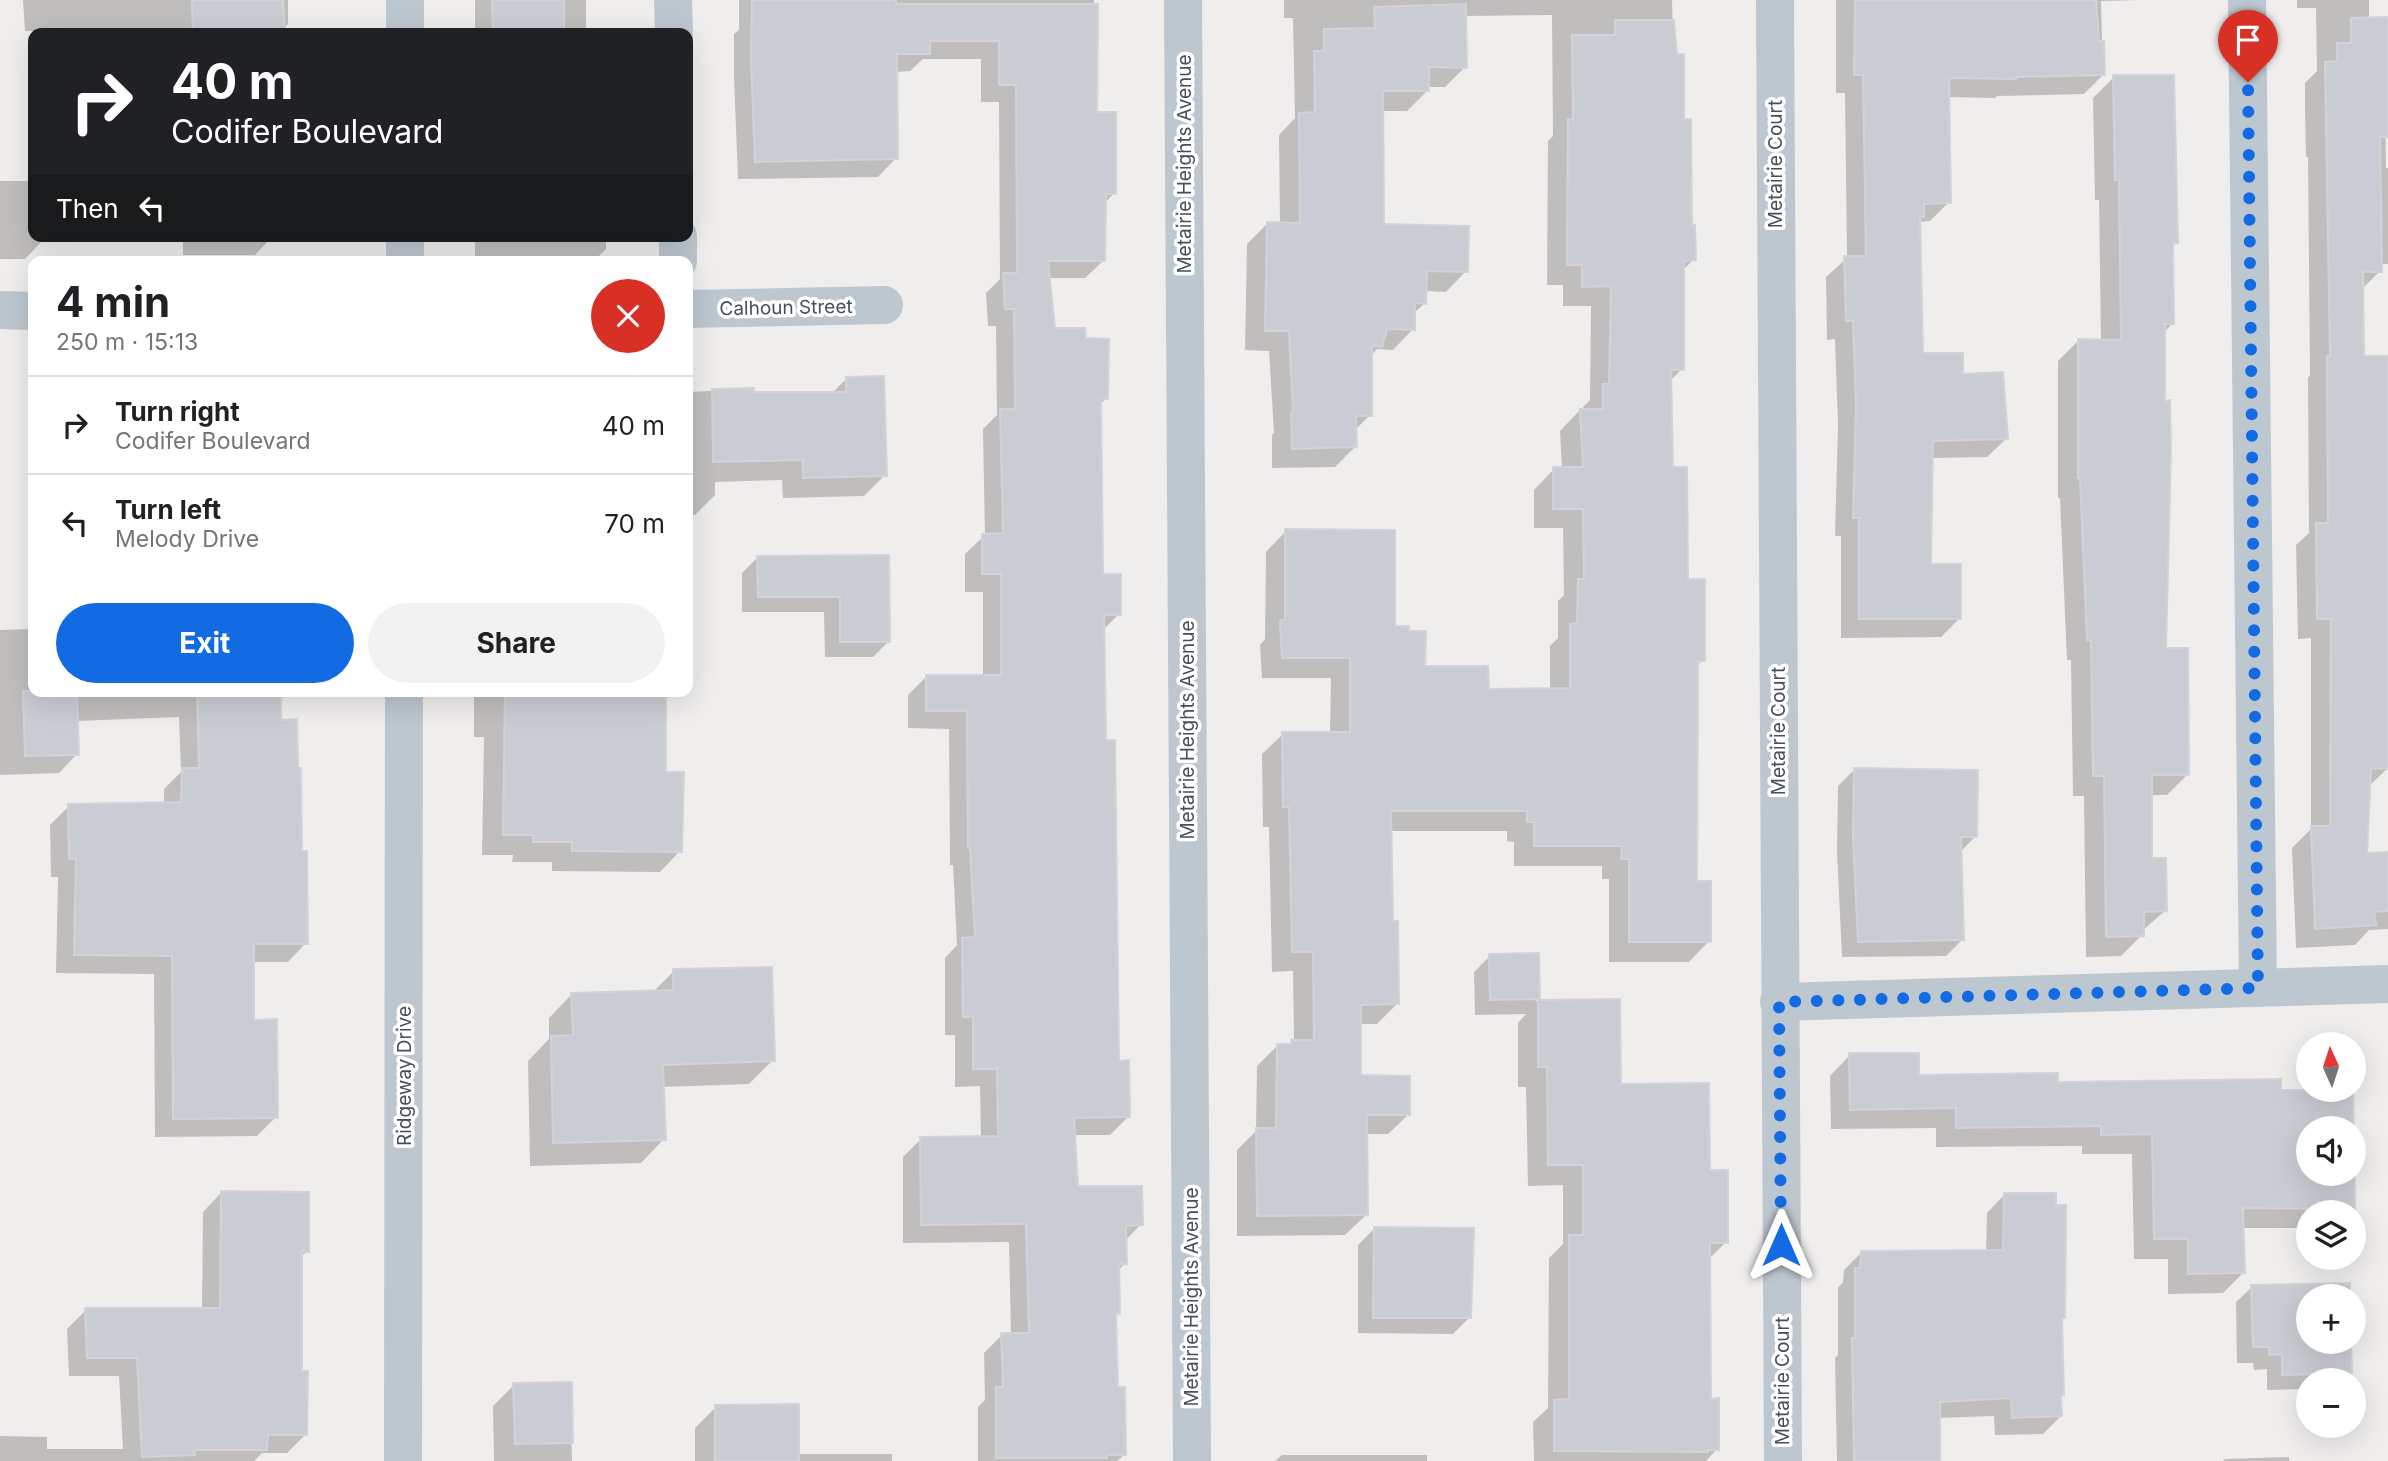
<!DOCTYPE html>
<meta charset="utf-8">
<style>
:root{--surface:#fff;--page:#f2f2f2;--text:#202124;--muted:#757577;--line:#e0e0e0;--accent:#136be4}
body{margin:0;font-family:Inter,sans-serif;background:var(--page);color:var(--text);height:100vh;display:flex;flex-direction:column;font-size:26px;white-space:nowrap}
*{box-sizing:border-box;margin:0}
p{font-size:23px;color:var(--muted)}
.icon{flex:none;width:38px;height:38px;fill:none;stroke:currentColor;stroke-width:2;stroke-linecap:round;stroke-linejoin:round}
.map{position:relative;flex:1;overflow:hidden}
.side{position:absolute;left:28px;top:256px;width:665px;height:441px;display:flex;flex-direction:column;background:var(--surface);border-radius:14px;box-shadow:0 7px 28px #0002}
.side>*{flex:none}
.banner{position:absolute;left:28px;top:28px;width:665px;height:214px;border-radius:14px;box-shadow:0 7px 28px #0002;background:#202124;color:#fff;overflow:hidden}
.needle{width:46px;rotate:357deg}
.buttons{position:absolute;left:2296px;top:1032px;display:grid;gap:14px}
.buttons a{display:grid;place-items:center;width:70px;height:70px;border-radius:50%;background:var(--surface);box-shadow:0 7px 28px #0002;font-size:35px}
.pin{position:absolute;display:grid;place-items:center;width:60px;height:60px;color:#fff;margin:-72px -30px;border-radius:50% 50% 50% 0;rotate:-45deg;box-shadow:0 0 7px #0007}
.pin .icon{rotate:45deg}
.me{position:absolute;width:77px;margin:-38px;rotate:0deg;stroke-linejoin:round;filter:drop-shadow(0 0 5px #0008)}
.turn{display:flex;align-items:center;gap:24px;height:147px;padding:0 28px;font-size:32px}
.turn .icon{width:91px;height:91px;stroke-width:2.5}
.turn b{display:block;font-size:49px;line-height:60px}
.then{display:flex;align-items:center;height:66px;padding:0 28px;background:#0003;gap:14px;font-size:26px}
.round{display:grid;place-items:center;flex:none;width:74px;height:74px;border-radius:37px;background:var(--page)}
.overview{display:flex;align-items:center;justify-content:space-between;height:119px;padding:0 28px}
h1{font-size:42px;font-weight:700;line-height:52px}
.primary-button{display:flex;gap:14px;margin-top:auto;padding:14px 28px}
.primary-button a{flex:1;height:80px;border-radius:42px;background:var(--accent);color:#fff;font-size:28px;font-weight:700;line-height:80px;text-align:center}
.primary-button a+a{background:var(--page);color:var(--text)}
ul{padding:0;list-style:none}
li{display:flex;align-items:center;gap:21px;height:98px;padding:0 28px;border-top:2px solid var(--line)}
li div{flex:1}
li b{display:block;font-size:26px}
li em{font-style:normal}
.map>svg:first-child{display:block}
</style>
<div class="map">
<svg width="2388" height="1461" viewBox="0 0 2388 1461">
<rect width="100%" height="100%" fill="#f0eded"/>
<g fill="#0003">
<path d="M 23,0 L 288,0 L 288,24 L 283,29 L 284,33 L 25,31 Z"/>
<rect x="475" y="0" width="111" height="33"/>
<path d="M 739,0 L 1094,0 L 1096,114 L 1114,193 L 1105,203 L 1104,260 L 1085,278 L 1048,278 L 1053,330 L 1084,339 L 1106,398 L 1100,405 L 1101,576 L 1119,614 L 1102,631 L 1117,1063 L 1129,1116 L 1110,1135 L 1073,1135 L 1076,1188 L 1141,1224 L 1125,1241 L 1125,1263 L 1117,1272 L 1118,1313 L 1114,1317 L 1116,1388 L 1124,1455 L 1117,1461 L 978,1461 L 978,1407 L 985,1400 L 984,1353 L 1002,1335 L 1011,1335 L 1009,1242 L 903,1243 L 903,1157 L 921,1139 L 981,1138 L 980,1086 L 955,1087 L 955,1035 L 945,1035 L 945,958 L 957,945 L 953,865 L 950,865 L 949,729 L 908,728 L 908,695 L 927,676 L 983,677 L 983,592 L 965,592 L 965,554 L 985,535 L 983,429 L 997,415 L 996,326 L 988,326 L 986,293 L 1000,279 L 999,102 L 981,102 L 981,59 L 923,59 L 910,71 L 895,72 L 896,158 L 878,177 L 738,179 L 734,78 L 734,34 L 739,30 Z"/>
<path d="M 1284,0 L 1672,0 L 1673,38 L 1683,120 L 1694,259 L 1682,271 L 1682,369 L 1669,382 L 1671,469 L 1686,581 L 1703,660 L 1696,667 L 1695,883 L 1709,941 L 1689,962 L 1609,962 L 1609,879 L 1602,879 L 1602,866 L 1514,866 L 1514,842 L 1507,841 L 1507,831 L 1390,831 L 1391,923 L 1398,1003 L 1377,1024 L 1360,1024 L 1360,1077 L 1409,1114 L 1388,1134 L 1365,1134 L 1366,1215 L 1345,1235 L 1237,1236 L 1237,1150 L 1256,1131 L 1257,1066 L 1278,1045 L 1287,1046 L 1294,1042 L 1293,971 L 1272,972 L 1269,827 L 1263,827 L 1262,754 L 1283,734 L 1330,733 L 1331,678 L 1262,678 L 1260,645 L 1265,639 L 1266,552 L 1286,531 L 1393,628 L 1424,668 L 1487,691 L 1550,690 L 1550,646 L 1558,638 L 1558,601 L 1564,595 L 1563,528 L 1534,528 L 1534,490 L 1554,469 L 1562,469 L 1560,431 L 1580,410 L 1583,410 L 1583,407 L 1590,400 L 1591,306 L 1563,306 L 1563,285 L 1547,285 L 1548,141 L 1553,136 L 1552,15 L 1464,16 L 1465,67 L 1445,87 L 1428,87 L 1428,90 L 1407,111 L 1381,111 L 1382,226 L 1466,271 L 1446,292 L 1425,291 L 1425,303 L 1413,314 L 1413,329 L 1393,350 L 1377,349 L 1370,357 L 1370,415 L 1355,430 L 1355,447 L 1335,467 L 1272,468 L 1272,435 L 1274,433 L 1269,351 L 1245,350 L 1247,244 L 1267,224 L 1280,224 L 1279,135 L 1295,118 L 1293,18 L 1284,18 Z"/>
<path d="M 1836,0 L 2142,0 L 2101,1 L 2103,75 L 2084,94 L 1997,96 L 1995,98 L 1947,97 L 1949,202 L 1930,221 L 1919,222 L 1922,355 L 1961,375 L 2006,439 L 1987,457 L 1931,458 L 1929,566 L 1960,618 L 1941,637 L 1841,638 L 1841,536 L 1835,536 L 1838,425 L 1835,339 L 1827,340 L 1826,277 L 1847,258 L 1845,93 L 1836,93 Z"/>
<path d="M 2297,0 L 2369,0 L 2369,19 L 2388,19 L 2388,106 L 2385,106 L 2386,168 L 2388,168 L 2388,264 L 2380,264 L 2380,271 L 2361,290 L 2362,358 L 2388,358 L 2388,768 L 2368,787 L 2366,855 L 2388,854 L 2388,929 L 2369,930 L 2355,945 L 2296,948 L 2292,848 L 2311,829 L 2311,638 L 2298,639 L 2296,545 L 2309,533 L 2308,378 L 2310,375 L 2308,157 L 2306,157 L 2305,109 L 2305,83 L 2317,71 L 2316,8 L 2297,8 Z"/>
<path d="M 2114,77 L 2176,243 L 2171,248 L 2172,324 L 2163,333 L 2164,650 L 2188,774 L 2167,795 L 2150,795 L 2151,860 L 2165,911 L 2142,931 L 2142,935 L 2121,956 L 2086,957 L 2084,796 L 2073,796 L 2071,660 L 2067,660 L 2060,498 L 2058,498 L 2058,361 L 2078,341 L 2101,341 L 2099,200 L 2095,200 L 2093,98 Z"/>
<path d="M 0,181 L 33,181 L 33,236 L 44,236 L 44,239 L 25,259 L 0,259 Z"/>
<path d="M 183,236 L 273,236 L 255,255 L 183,255 Z"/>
<path d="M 475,236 L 606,236 L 606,249 L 594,261 L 475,261 Z"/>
<path d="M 846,379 L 885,475 L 864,496 L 783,498 L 782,480 L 715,482 L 715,495 L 695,515 L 688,515 L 688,392 L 753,389 L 753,394 L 832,393 Z"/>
<path d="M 887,556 L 889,641 L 873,657 L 825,657 L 824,612 L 742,612 L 742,573 L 758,557 Z"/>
<path d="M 33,629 L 33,691 L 279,691 L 280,722 L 301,853 L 306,943 L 288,962 L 252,962 L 252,1021 L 276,1117 L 257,1136 L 155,1137 L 154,974 L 56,973 L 58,877 L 51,877 L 50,825 L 69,806 L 164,804 L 164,789 L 181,772 L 179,717 L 76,721 L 77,754 L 59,773 L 0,775 L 0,630 Z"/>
<path d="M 474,691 L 664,691 L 664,774 L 680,851 L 660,872 L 552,871 L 552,862 L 512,862 L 513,855 L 482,855 L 484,737 L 474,737 Z"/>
<path d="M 1854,770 L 1976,836 L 1960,852 L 1962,940 L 1946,956 L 1842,957 L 1837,852 L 1838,786 Z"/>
<path d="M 1490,956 L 1538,998 L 1535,1001 L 1618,1001 L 1619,1085 L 1708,1172 L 1726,1242 L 1708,1260 L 1710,1401 L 1717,1449 L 1706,1461 L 1534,1461 L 1533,1422 L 1548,1408 L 1549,1258 L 1563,1244 L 1563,1185 L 1528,1186 L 1526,1087 L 1518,1087 L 1518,1023 L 1526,1014 L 1475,1015 L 1474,972 Z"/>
<path d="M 674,971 L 773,1060 L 749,1084 L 662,1087 L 664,1139 L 641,1163 L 530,1166 L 528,1061 L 549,1039 L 549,1018 L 572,994 L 652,993 Z"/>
<path d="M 1850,1055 L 1918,1077 L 2279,1092 L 2308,1129 L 2308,1174 L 2353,1208 L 2348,1213 L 2308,1213 L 2308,1228 L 2242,1228 L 2243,1273 L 2223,1293 L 2168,1294 L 2168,1259 L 2134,1259 L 2132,1154 L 2082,1154 L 2082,1146 L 1936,1147 L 1936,1128 L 1831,1129 L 1830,1076 Z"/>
<path d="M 221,1193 L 307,1251 L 301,1257 L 300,1373 L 306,1434 L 287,1453 L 262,1453 L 254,1461 L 0,1461 L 0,1436 L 47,1437 L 47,1449 L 123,1449 L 119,1376 L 69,1376 L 67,1329 L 86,1310 L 202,1310 L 203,1212 Z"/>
<path d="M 2004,1195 L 2064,1317 L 2060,1321 L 2063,1394 L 2060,1397 L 2061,1416 L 2043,1434 L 1995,1435 L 1994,1416 L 1938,1418 L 1939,1461 L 1837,1461 L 1835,1358 L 1838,1355 L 1838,1288 L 1843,1282 L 1844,1270 L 1862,1252 L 1986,1252 L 1987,1213 Z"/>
<path d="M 1374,1229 L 1469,1318 L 1453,1334 L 1358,1333 L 1358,1245 Z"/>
<path d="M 2252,1287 L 2308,1297 L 2308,1342 L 2350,1373 L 2342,1381 L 2308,1381 L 2308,1389 L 2267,1390 L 2267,1369 L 2254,1370 L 2253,1363 L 2237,1363 L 2236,1302 Z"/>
<path d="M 570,1384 L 572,1461 L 494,1461 L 493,1406 L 514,1385 Z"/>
<path d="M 716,1407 L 797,1454 L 892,1454 L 892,1461 L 695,1461 L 695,1428 Z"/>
<path d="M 1282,1455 L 1427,1455 L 1427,1461 L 1275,1461 Z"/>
<path d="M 2289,1457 L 2289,1461 L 2223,1461 L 2225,1459 Z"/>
</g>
<g fill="#c9ccd2" stroke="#d1d3d9" stroke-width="2" fill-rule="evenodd">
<path d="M 192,0 L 283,0 L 285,33 L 193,33 Z"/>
<path d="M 492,0 L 564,0 L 564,33 L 493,33 Z"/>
<path d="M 752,0 L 896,0 L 896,4 L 1098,4 L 1097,112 L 1116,112 L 1116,194 L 1106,194 L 1105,261 L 1048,261 L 1055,328 L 1085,328 L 1086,338 L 1109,339 L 1108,399 L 1101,398 L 1103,574 L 1121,574 L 1121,615 L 1104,615 L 1106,740 L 1115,740 L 1119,1061 L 1129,1060 L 1130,1117 L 1074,1118 L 1078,1186 L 1142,1186 L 1143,1225 L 1126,1226 L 1127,1264 L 1119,1264 L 1120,1314 L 1116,1314 L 1118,1387 L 1125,1387 L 1126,1455 L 1107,1455 L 1107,1458 L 996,1458 L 996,1387 L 1003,1387 L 1001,1333 L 1029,1333 L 1026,1224 L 921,1225 L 920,1137 L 998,1136 L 997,1069 L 973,1069 L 973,1017 L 963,1017 L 962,938 L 975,937 L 970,848 L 968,848 L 967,711 L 926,711 L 926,675 L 1001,675 L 1001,574 L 982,574 L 982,534 L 1003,533 L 1000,409 L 1015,409 L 1014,309 L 1005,309 L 1003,273 L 1017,273 L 1016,85 L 999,85 L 999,41 L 930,41 L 930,54 L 897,54 L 898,159 L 755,162 L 751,59 Z"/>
<path d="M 1855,0 L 2096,0 L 2099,41 L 2104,41 L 2105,75 L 2016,77 L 2016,79 L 1949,78 L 1951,203 L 1924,204 L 1924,217 L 1920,217 L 1923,353 L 1963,353 L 1963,374 L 2003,372 L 2008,439 L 1933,441 L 1931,564 L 1961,564 L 1961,619 L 1859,619 L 1859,518 L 1853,518 L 1856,405 L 1853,321 L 1846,321 L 1844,256 L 1866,256 L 1863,75 L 1854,75 Z"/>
<path d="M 1466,4 L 1467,68 L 1429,67 L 1429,91 L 1383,91 L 1384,224 L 1469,226 L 1468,272 L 1427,271 L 1426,304 L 1415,303 L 1415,330 L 1387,329 L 1382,347 L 1372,346 L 1372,416 L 1356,416 L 1357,447 L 1292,449 L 1291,413 L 1293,412 L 1289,331 L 1265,331 L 1267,222 L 1300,223 L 1299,113 L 1315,112 L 1314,51 L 1324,51 L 1324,29 L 1375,28 L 1374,7 Z"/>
<path d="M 2388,17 L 2387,137 L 2380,137 L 2382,272 L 2363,272 L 2364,356 L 2388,356 L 2388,768 L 2371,769 L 2367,853 L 2388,852 L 2388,911 L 2374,912 L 2376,925 L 2315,929 L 2311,826 L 2330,826 L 2331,619 L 2317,619 L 2316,523 L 2328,523 L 2327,356 L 2330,356 L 2325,62 L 2337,61 L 2337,43 L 2351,43 L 2351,18 Z"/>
<path d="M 1615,20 L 1674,20 L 1677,54 L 1684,54 L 1684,119 L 1691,119 L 1692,225 L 1695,225 L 1696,260 L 1684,261 L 1684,370 L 1671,370 L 1673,467 L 1687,467 L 1688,579 L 1705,579 L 1705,661 L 1698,661 L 1697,881 L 1711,881 L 1711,942 L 1629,942 L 1629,859 L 1621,859 L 1622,846 L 1534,846 L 1534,822 L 1527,822 L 1527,811 L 1391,811 L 1393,921 L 1398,921 L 1399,1004 L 1361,1005 L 1361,1075 L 1410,1076 L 1410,1115 L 1367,1115 L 1368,1215 L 1257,1216 L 1256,1128 L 1276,1128 L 1277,1044 L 1291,1044 L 1291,1040 L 1314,1040 L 1313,952 L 1292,952 L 1289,807 L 1283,807 L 1282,732 L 1350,732 L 1350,658 L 1282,658 L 1280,623 L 1281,620 L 1285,620 L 1285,529 L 1395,530 L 1395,626 L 1409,626 L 1409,631 L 1426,631 L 1425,666 L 1488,666 L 1489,689 L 1570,688 L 1570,624 L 1577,623 L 1578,579 L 1584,579 L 1583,509 L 1553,509 L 1553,467 L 1583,467 L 1580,409 L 1603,409 L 1603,384 L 1609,384 L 1611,286 L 1582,287 L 1582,265 L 1567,265 L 1568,119 L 1573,119 L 1572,35 L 1615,35 Z"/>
<path d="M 2113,75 L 2174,75 L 2178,243 L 2173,243 L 2174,324 L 2165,324 L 2165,401 L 2170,400 L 2171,449 L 2166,648 L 2188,648 L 2189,775 L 2152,775 L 2152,858 L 2166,858 L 2167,911 L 2144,912 L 2144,936 L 2106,937 L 2104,776 L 2093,776 L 2091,640 L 2087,640 L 2080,478 L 2078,478 L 2078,339 L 2121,340 L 2119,180 L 2115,180 Z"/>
<path d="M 884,376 L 887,476 L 803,478 L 803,460 L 713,462 L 712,389 L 754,388 L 754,392 L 846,392 L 846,377 Z"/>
<path d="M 889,555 L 890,642 L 840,642 L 840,597 L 758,597 L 757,556 Z"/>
<path d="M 23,691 L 77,691 L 79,755 L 25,756 Z"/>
<path d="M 197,691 L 281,691 L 281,720 L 297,719 L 298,768 L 301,768 L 302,851 L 307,851 L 308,944 L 254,944 L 254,1020 L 277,1019 L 278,1118 L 173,1119 L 172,956 L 74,955 L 76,859 L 69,859 L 68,804 L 181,802 L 182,768 L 199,768 Z"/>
<path d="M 505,691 L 666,691 L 666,772 L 684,772 L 682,852 L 572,851 L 572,842 L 533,842 L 533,835 L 503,835 Z"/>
<path d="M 1854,768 L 1978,770 L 1977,837 L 1961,837 L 1964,940 L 1858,942 L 1853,836 Z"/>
<path d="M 1539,953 L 1540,999 L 1490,1000 L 1489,954 Z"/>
<path d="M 772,967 L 775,1061 L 663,1065 L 666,1140 L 553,1143 L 551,1036 L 573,1035 L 571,993 L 673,990 L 673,969 Z"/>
<path d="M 1620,999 L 1621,1084 L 1709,1083 L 1710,1170 L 1728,1170 L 1728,1243 L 1710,1243 L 1711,1399 L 1719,1398 L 1719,1450 L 1708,1450 L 1708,1452 L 1554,1451 L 1554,1400 L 1569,1399 L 1569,1235 L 1583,1235 L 1583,1165 L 1548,1165 L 1547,1067 L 1538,1067 L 1538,1000 Z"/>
<path d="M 1849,1053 L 1919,1053 L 1919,1075 L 2058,1073 L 2058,1082 L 2281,1079 L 2281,1090 L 2353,1090 L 2355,1209 L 2243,1208 L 2245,1273 L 2188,1274 L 2188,1239 L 2154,1239 L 2152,1134 L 2101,1135 L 2101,1126 L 1956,1128 L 1956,1108 L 1850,1110 ZM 2308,1129 L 2354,1129 L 2354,1174 L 2308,1174 Z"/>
<path d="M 221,1191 L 309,1192 L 309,1252 L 302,1251 L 302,1371 L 308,1371 L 307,1435 L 268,1435 L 267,1450 L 194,1450 L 195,1455 L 142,1457 L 137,1358 L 87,1358 L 85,1308 L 220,1308 Z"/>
<path d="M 2004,1193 L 2056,1193 L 2056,1205 L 2066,1205 L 2065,1318 L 2062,1318 L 2064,1395 L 2061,1395 L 2062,1416 L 2012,1418 L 2011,1398 L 1940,1402 L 1940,1461 L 1854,1461 L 1852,1338 L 1855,1338 L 1855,1268 L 1860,1268 L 1861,1251 L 2003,1250 Z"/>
<path d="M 1374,1227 L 1474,1228 L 1471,1318 L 1373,1318 Z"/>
<path d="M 2350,1283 L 2350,1297 L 2308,1297 L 2308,1342 L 2351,1342 L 2352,1373 L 2282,1375 L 2282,1354 L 2269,1355 L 2269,1347 L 2253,1347 L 2251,1285 Z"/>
<path d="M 572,1382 L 573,1443 L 515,1444 L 513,1383 Z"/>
<path d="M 799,1404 L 799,1461 L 715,1461 L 715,1405 Z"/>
</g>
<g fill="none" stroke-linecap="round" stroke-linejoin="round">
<g stroke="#bdc7d0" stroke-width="38">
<path d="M 673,0 L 674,33"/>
<path d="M 1183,0 L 1192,1461"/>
<path d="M 1775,0 L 1783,1461"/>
<path d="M 2247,0 L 2258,988"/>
<path d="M 405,33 L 405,0"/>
<path d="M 678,236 L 678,261"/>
<path d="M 405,261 L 405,236"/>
<path d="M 688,309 L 884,305"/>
<path d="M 0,310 L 33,311"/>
<path d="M 1779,1002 L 2388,984"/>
<path d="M 403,1461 L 404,691"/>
</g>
</g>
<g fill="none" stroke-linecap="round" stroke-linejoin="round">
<path stroke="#136be4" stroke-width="12" stroke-dasharray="0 21.6" d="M 1781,1245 L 1779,1002 L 2258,988 L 2248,82"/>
</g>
<g text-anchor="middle" stroke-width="7" stroke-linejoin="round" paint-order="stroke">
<g font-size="19" fill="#45505b" stroke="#fff">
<text transform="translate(1184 164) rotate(-90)" y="7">Metairie Heights Avenue</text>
<text transform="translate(1775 164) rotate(-90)" y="7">Metairie Court</text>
<text transform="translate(786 307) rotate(-1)" y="7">Calhoun Street</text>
<text transform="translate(1187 730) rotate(-90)" y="7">Metairie Heights Avenue</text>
<text transform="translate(1778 731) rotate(-90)" y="7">Metairie Court</text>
<text transform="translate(404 1076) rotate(-90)" y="7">Ridgeway Drive</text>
<text transform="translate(1191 1297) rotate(-90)" y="7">Metairie Heights Avenue</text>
<text transform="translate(1782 1381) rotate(-90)" y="7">Metairie Court</text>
</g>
</g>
</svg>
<div class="buttons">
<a><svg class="needle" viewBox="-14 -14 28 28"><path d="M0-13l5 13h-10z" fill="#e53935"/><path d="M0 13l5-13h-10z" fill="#757577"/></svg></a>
<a><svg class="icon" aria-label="sound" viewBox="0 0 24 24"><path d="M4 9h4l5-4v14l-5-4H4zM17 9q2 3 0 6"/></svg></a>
<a><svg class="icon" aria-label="layers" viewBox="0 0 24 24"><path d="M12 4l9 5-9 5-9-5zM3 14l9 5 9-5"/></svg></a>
<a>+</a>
<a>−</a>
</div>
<div class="pin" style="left:2248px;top:82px;background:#d93025"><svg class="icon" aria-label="arrive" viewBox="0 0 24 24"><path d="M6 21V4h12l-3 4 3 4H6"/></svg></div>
<svg class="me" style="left:1781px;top:1245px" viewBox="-20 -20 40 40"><path d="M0-17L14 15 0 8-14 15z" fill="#136be4" stroke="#fff" stroke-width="4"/></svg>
<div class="banner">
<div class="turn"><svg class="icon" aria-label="right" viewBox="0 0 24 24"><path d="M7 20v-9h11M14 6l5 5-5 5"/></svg><div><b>40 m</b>Codifer Boulevard</div></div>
<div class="then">Then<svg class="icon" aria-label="left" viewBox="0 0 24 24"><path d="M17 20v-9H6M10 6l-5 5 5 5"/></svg></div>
</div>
<section class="side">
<div class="overview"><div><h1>4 min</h1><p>250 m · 15:13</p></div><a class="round" style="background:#d93025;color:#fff"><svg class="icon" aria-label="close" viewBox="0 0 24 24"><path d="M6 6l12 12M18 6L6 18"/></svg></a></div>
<ul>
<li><svg class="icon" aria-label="right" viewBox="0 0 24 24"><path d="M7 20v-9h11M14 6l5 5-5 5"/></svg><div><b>Turn right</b><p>Codifer Boulevard</p></div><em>40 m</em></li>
<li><svg class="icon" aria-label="left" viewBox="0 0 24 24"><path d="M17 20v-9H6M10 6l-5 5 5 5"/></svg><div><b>Turn left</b><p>Melody Drive</p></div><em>70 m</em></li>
</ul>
<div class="primary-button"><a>Exit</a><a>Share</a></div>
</section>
</div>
